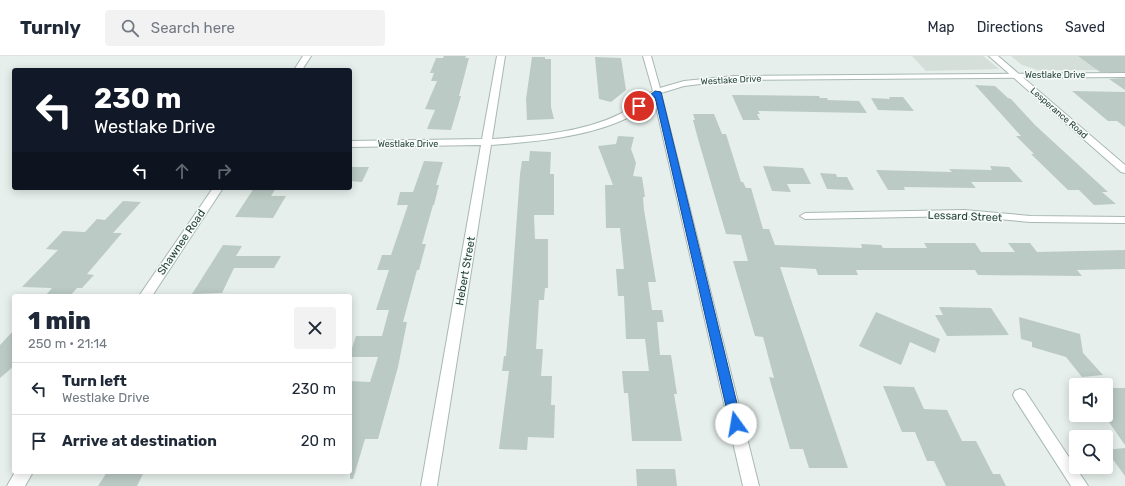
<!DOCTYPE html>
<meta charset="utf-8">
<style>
:root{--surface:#fff;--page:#f2f2f3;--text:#1f2937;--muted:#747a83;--line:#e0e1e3}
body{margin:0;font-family:Rubik,sans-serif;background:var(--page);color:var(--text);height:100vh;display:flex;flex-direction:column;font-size:15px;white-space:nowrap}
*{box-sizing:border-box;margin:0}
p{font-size:13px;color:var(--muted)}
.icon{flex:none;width:22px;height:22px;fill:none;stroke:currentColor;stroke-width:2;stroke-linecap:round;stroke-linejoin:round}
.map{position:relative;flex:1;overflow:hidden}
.details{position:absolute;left:12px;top:238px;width:340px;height:180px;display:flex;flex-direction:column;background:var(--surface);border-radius:4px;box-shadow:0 2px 10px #0003}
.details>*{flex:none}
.top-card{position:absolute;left:12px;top:12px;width:340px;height:122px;border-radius:4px;box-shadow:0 2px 10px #0003;background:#111827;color:#fff;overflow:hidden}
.buttons{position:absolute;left:1069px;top:322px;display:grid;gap:8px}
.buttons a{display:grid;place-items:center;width:44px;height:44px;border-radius:4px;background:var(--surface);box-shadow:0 2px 10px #0003;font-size:20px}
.pin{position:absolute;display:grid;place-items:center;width:34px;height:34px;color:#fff;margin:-17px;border:2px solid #fff;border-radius:50%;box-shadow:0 1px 4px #0007}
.me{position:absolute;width:44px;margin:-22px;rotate:347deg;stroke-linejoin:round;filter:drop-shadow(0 0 3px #0008)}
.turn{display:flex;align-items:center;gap:14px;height:84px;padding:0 16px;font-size:18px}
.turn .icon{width:52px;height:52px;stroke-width:2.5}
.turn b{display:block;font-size:28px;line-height:34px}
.lanes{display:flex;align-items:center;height:38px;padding:0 16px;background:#0003;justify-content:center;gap:20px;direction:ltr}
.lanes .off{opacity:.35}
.round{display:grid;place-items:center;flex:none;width:42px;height:42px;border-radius:4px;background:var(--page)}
.head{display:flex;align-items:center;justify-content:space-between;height:68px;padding:0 16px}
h1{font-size:24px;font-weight:800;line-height:30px}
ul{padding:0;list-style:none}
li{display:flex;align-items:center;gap:12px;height:52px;padding:0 16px;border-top:1px solid var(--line)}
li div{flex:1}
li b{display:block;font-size:15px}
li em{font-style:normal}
header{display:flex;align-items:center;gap:24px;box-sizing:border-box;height:56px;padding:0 20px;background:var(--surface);border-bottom:1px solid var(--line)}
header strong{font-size:19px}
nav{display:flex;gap:22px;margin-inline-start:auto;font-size:14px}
.search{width:280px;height:36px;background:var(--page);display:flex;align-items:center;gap:10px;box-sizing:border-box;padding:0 14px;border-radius:4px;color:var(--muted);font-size:15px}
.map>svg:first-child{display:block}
</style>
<header>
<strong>Turnly</strong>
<div class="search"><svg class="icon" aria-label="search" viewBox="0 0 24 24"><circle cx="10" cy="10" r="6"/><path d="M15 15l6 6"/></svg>Search here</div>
<nav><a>Map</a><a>Directions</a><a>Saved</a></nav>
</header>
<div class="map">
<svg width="1125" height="430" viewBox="0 0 1125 430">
<rect width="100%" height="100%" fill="#e6efeb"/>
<g fill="#d4dfda">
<path d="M 912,0 L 983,0 L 999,13 L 926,15 Z"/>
<path d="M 1011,0 L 1125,0 L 1125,14 L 1038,14 L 1022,9 Z"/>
</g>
<g fill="#bbcac4">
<path d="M 444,0 L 466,0 L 465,2 L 469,2 L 459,40 L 461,40 L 451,74 L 427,73 L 435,54 L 425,53 L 437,25 L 431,25 L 434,17 L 430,17 L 436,2 L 443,2 Z"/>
<path d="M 1078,0 L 1125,0 L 1125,16 L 1100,16 Z"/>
<path d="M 532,1 L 545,1 L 545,3 L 551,3 L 551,51 L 554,63 L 527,64 L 526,43 Z"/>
<path d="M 595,1 L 621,2 L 626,34 L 611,46 L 599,43 Z"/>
<path d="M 1125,22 L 1125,34 L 1109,23 Z"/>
<path d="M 975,29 L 995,30 L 1008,42 L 1011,43 L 1035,69 L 1108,136 L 1102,136 L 1116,148 L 1094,149 L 1079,134 L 1068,134 L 1031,98 L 1034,98 L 1016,80 L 1021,80 Z"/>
<path d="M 1072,35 L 1125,36 L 1125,71 L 1117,65 L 1108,65 Z"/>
<path d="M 732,39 L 819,40 L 820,42 L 827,42 L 828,44 L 859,45 L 867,57 L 758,55 L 760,58 L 757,58 L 760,64 L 743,64 Z"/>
<path d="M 889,41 L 903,41 L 914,55 L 878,54 L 871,42 L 890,43 Z"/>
<path d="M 693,58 L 714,58 L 722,78 L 726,78 L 741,126 L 743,126 L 746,132 L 751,132 L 763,173 L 769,173 L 775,189 L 862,192 L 861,188 L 881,189 L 883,192 L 927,192 L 924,187 L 975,187 L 981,196 L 1015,196 L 1008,187 L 1030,187 L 1037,196 L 1125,194 L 1125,213 L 1077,214 L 1082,220 L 978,219 L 975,214 L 856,214 L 858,219 L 818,219 L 816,213 L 780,211 L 848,412 L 809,412 L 803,393 L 790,393 L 769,321 L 774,322 L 763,281 L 755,280 L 733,205 L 748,205 L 741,179 L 726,178 L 698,83 L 693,64 L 695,64 Z"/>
<path d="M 618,80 L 634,81 L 631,93 L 636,107 L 633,120 L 642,121 L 645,141 L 643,141 L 644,154 L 656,226 L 648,226 L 652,254 L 662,254 L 664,266 L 657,266 L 660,299 L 671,299 L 677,338 L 674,338 L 682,385 L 632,385 L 628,337 L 624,337 L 622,315 L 649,315 L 645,283 L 626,283 L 624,240 L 618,240 L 616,213 L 624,213 L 620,172 L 606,172 L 605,129 L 613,129 L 598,90 L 616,88 Z"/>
<path d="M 530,95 L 551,96 L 550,118 L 554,118 L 554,159 L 534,159 L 535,183 L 548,183 L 548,232 L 545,232 L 544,244 L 539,244 L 536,293 L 543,293 L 541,320 L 552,320 L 551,349 L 555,349 L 554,382 L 528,381 L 527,394 L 499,393 L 509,315 L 502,315 L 504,300 L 506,300 L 511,243 L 520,118 L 522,105 L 529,105 Z"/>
<path d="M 424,105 L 443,106 L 436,129 L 439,129 L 434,149 L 433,149 L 422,188 L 426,188 L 419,214 L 417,214 L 403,266 L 407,266 L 398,311 L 378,383 L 365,383 L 353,423 L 350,423 L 350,325 L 370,326 L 378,301 L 350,301 L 350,298 L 356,280 L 382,280 L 389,254 L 376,254 L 389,214 L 377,214 L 382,199 L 391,199 L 408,149 L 397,149 L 400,136 L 413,136 Z"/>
<path d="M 763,110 L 803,112 L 811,128 L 787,128 L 791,136 L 772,135 Z"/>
<path d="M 990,110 L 1009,111 L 1023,126 L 971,126 L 976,132 L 904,131 L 905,134 L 888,134 L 876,114 L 952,116 L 949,113 L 992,114 Z"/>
<path d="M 350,111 L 369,111 L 362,126 L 350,125 Z"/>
<path d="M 820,117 L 836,118 L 837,121 L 847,121 L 854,134 L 827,133 Z"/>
<path d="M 254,132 L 276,132 L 271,140 L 286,140 L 273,162 L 235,161 Z"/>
<path d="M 123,145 L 141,146 L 113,177 L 122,177 L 87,218 L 94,219 L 82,232 L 77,232 L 70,240 L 45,240 L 52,232 L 22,231 L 58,194 L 46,193 L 63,175 L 85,176 L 97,163 L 105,164 Z"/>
<path d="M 223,189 L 242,190 L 236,200 L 281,200 L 274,212 L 234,212 L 222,237 L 192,238 Z"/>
<path d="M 939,251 L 991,252 L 1009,279 L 947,280 L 935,259 L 943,259 Z"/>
<path d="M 876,256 L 940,283 L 935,297 L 910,286 L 901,309 L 859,290 Z"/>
<path d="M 1019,261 L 1080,278 L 1083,297 L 1103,319 L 1082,321 L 1066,301 L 1032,291 L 1032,286 L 1021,283 Z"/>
<path d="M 14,274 L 14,310 L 0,322 L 0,289 Z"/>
<path d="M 883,330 L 914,331 L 924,353 L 947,354 L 962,385 L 976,385 L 993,418 L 1000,418 L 1006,430 L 946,430 L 934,405 L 927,405 L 915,376 L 902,376 Z"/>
<path d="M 1106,332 L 1125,332 L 1125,389 L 1106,362 Z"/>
<path d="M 1125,392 L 1125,420 L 1106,394 Z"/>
<path d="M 636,413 L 675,413 L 677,430 L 637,430 Z"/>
<path d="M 107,416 L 144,416 L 137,430 L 98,430 Z"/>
</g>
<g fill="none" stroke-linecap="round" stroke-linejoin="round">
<g stroke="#a8b8b2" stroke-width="2">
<g id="minor">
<path d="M 303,0 L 311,0 L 302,14 L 294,14 Z"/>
<path d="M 497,0 L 505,0 L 492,83 C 533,80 582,77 620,58 C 632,52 641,43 653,35 L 643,0 L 651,0 L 660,32 L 684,25 L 734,20 L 1125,17 L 1125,21 L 734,24 L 684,30 L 661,37 L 759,430 L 743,430 L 654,42 C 645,49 637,56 627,62 C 588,81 533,86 491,89 L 437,430 L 421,430 L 481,89 L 350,91 L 350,85 L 482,83 Z"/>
<path d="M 213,132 L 223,132 L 152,240 L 139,240 Z"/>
<path d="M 964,154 L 1031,160 L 1125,161 L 1125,167 L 1031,166 L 964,160 L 805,163 L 800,160 L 805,157 Z"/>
<path d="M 1020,333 L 1025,335 L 1088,430 L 1071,430 L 1015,343 L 1013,339 L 1015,335 Z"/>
<path d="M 15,416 L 33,416 L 25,430 L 7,430 Z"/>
</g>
</g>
<g stroke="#a8b8b2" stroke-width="2">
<path id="tertiary" d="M 989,0 L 998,0 L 1125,109 L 1125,117 L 1121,116 Z"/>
</g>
<use href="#minor" fill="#fff" fill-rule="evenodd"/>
<use href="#tertiary" fill="#fff" fill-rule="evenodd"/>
</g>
<path fill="#1a73e8" stroke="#114b97" d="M 655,35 L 661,36 L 742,368 L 740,372 L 736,373 L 732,372 L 730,368 L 655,41 L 642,51 L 636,50 Z"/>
<g text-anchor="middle" stroke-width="3" stroke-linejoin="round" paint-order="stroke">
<g font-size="9" fill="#24423a" stroke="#f7fbf9">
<text x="1055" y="22">Westlake Drive</text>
<text transform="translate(731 24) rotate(-3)" y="3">Westlake Drive</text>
<text transform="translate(1059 57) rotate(41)" y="3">Lesperance Road</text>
<text x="408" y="91">Westlake Drive</text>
</g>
<g font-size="11" fill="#24423a" stroke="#f7fbf9">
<text transform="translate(965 160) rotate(2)" y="4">Lessard Street</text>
<text transform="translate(181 186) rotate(-56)" y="4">Shawnee Road</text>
<text transform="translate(465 215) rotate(-80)" y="4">Hebert Street</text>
</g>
</g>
</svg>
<div class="buttons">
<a><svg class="icon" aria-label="sound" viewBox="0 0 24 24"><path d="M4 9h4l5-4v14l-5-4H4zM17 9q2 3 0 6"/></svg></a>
<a><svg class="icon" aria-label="search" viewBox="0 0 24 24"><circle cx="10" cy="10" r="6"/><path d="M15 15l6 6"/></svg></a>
</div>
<div class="pin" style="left:639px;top:50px;background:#d93025"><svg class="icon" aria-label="arrive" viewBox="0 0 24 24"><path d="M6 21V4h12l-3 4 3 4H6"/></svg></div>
<svg class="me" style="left:736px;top:368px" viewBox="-20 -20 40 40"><circle r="19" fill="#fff"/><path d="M0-13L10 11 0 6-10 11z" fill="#1a73e8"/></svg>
<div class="top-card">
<div class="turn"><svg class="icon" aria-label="left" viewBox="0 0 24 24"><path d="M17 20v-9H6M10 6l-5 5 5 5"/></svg><div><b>230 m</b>Westlake Drive</div></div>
<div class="lanes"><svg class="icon" aria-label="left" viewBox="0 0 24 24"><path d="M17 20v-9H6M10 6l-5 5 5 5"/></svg><svg class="icon off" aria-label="ahead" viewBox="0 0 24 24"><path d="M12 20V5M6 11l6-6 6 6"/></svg><svg class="icon off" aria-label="right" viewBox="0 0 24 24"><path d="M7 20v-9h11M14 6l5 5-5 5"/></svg></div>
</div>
<section class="details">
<div class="head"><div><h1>1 min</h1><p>250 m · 21:14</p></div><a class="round"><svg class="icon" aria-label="close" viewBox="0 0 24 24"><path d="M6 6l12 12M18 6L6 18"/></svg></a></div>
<ul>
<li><svg class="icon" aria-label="left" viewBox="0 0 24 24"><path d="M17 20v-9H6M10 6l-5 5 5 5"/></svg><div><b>Turn left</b><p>Westlake Drive</p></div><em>230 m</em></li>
<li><svg class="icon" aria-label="arrive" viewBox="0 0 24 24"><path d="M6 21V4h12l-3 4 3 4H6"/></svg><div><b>Arrive at destination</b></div><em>20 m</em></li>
</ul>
</section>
</div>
